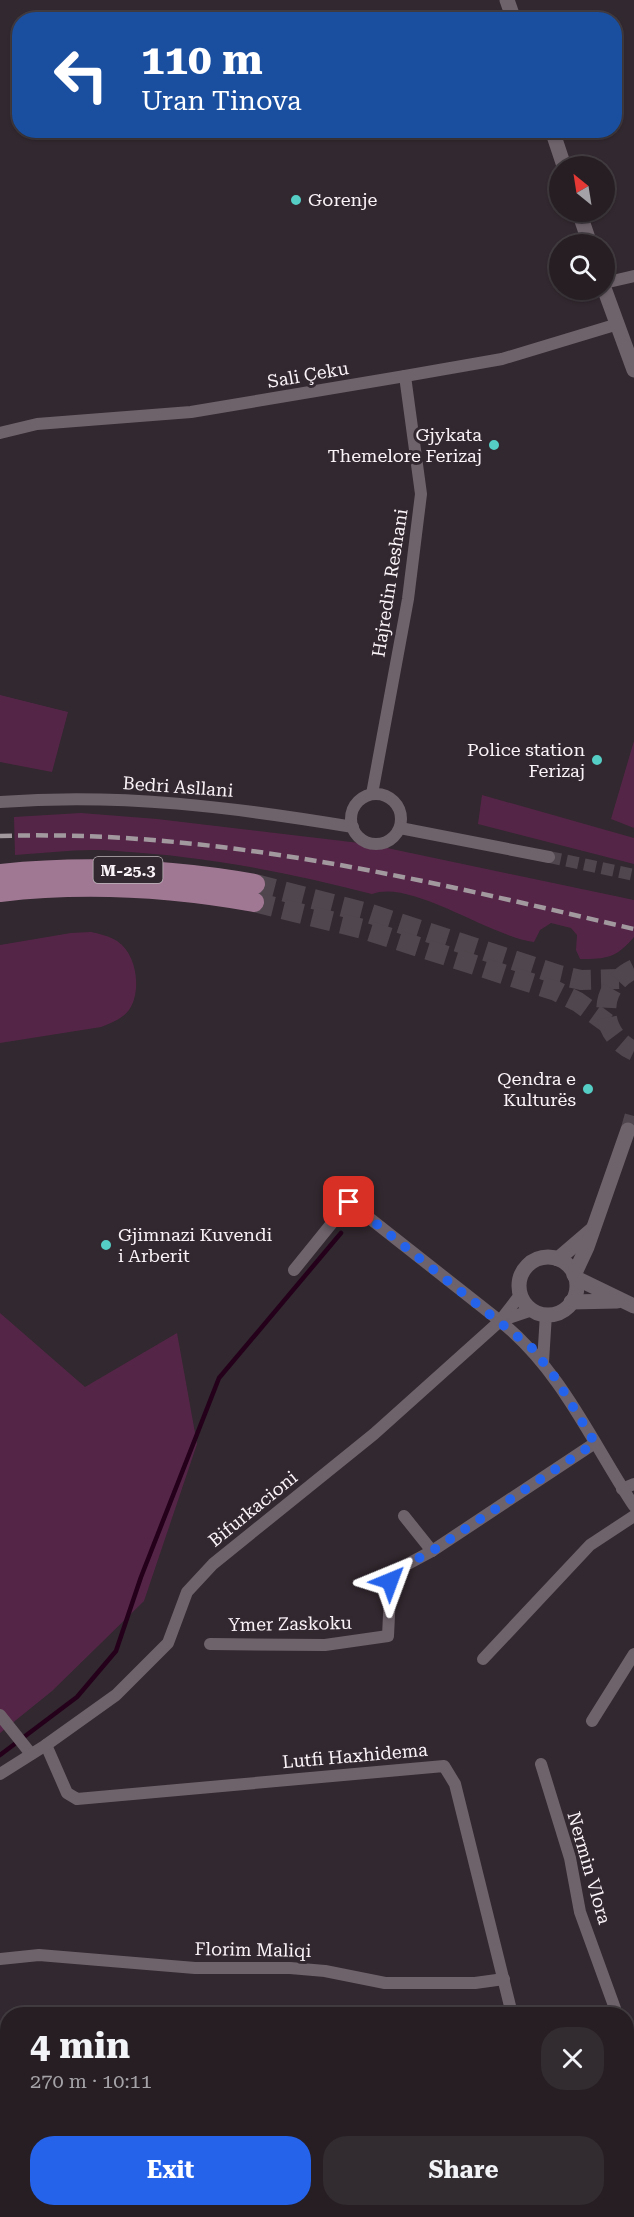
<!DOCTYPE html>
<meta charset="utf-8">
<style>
:root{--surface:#261e23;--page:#322b30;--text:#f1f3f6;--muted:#a4a2a6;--line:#423c41;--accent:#2563eb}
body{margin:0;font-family:"Roboto Serif",serif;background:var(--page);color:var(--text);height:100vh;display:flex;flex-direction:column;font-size:22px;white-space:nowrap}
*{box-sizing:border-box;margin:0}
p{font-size:20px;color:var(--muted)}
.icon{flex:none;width:33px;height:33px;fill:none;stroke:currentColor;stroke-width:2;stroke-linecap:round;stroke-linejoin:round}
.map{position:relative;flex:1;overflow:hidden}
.details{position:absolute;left:0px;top:2007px;width:634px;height:210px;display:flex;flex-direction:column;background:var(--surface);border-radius:24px 24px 0 0;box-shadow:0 2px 4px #0004,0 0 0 2px var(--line)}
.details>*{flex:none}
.top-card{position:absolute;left:12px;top:12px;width:610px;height:126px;border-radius:24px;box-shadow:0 2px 4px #0004,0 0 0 2px var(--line);background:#1a4fa0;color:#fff;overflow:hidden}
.needle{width:39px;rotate:330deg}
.tools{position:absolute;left:549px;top:156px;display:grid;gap:12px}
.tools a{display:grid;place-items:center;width:66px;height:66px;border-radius:50%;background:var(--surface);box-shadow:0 2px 4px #0004,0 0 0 2px var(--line);font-size:30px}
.pin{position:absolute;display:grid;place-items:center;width:51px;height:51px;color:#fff;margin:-26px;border-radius:12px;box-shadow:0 3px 9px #0006}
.me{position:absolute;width:66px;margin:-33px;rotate:44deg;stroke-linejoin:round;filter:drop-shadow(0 0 4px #0008)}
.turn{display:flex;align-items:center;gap:21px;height:126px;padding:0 30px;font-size:27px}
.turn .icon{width:78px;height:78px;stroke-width:2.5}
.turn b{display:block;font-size:42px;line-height:51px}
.round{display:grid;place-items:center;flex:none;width:63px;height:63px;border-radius:24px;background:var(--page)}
.head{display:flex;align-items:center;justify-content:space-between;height:102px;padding:0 30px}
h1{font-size:36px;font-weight:700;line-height:45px}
.primary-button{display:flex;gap:12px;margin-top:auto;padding:12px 30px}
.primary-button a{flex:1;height:69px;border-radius:24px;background:var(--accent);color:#fff;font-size:24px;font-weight:700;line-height:69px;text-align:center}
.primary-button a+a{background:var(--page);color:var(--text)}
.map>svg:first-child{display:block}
</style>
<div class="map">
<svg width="634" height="2217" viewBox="0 0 634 2217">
<rect width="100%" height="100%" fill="#32282f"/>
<g fill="#552548">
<path d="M 0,695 L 68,712 L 52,772 L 0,762 Z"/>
<path d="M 634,741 L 634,828 L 611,819 Z"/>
<path d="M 482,795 L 634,838 L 634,864 L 478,824 Z"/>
<path d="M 81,813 L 157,819 L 368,844 L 634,900 L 634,937 C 616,958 607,959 580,959 L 576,950 L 577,935 L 571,928 L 551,923 L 540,930 L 534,942 C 489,936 411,879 372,894 C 288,872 203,856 116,851 C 83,848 48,853 15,855 L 14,817 Z"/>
<path d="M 91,932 C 100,934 109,936 117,941 C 137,954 142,991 129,1010 C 122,1019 111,1023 101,1027 L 0,1043 L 0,945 L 71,933 Z"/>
<path d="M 0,1313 L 85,1387 L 177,1333 L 197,1444 L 144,1601 L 52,1691 L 0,1733 Z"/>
</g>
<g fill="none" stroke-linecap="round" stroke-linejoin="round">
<path stroke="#24001b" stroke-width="4.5" d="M 0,1755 L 77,1697 L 116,1651 L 141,1577 L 219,1378 L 341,1233"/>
<path stroke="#50464d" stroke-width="12" stroke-dasharray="12 6" stroke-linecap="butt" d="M 549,857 L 634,875"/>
<path stroke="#50464d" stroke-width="15" stroke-dasharray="15 8" stroke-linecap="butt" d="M 628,1130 L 634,1109"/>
<g stroke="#50464d" stroke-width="20" stroke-dasharray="20 10" stroke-linecap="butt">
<path d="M 255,884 L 371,914 L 559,975 L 581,980 L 619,979"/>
<path d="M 254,902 L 363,929 L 556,991 L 578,1002 L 607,1023"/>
<path d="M 634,969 C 597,986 597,1034 634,1051"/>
</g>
<g stroke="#6f636b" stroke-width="12">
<path d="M 604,283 L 634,276"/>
<path d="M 0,433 L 37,424 L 191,412 L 405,376 L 502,359 L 618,324"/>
<path d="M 372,794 L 408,599 L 421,494 L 405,376"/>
<circle cx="376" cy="819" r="25"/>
<path d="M 0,802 C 122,793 233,807 353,827"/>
<path d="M 400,828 L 549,857"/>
<path d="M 294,1270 L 349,1202 L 500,1321"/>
<path d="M 500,1321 L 532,1310"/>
<path d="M 500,1321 L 520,1295"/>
<path d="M 543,1362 L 546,1314"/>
<path d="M 622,1489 L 634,1484"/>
<path d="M 404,1516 L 432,1551"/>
<path d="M 210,1644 L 325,1645 L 388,1636 L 391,1573 L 432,1551 L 595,1443"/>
<path d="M 483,1659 L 590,1545 L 634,1516"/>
<path d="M 0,1715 L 31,1754"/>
<path d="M 592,1721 L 634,1654"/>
<path d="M 46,1745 L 67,1793 L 77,1799 L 444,1766 L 455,1784 L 512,2014"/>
<path d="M 541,1764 L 570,1858 L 580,1912 L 617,2014"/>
<path d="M 0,1774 L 46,1745 L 116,1695 L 168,1643 L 187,1592 L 213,1564 L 374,1434 L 500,1321 C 562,1371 591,1441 634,1506"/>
<path d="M 0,1959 L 39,1955 L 195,1968 L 290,1968 L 325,1971 L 385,1983 L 475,1983 L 504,1979"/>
<path d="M 627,2051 L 634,2080"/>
<path d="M 276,2210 L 279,2217"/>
<path d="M 102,2217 L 124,2210"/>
</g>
<g stroke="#6f636b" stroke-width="15">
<path d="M 507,0 L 514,20"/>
<path d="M 552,130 L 564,166"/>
<path d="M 579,212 L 590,244"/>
<path d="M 604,288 L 634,370"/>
<circle cx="548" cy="1286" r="29"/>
<path d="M 558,1259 L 593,1229"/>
<path d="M 574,1275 L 587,1247 L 628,1130"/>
<path d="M 576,1278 L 634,1306"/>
<path d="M 571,1302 L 617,1301"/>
</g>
<g stroke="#886e7f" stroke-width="16">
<path d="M 627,2203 L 634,2194"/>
<path d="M 616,2217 L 622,2210"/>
</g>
<g stroke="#a17894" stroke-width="20">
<path d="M 0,874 C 86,865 170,869 255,884"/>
<path d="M 0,892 C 85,882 170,887 254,902"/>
</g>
<path stroke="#a2999f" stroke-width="4.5" stroke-dasharray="12 6" stroke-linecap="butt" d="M 0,836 C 215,829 426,880 634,929"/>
</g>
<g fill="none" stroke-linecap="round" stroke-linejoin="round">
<path stroke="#2563eb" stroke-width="10" stroke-dasharray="0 18" d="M 349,1202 L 533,1349 L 556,1379 L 595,1443 L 432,1551 L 391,1573 L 390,1581"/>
</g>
<g fill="#55cec5" stroke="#32282f" stroke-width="2">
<circle cx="296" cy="200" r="6"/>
<circle cx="494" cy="445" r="6"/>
<circle cx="597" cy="760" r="6"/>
<circle cx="588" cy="1089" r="6"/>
<circle cx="106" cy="1245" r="6"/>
</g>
<g text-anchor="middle" stroke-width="6" stroke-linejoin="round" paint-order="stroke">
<rect fill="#32282f" stroke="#bdb5bb" stroke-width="1.5" x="93.5" y="857" width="69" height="26" rx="4.5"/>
<g font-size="16" font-weight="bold" fill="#f9f2f7">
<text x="128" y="876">M-25.3</text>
</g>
<g font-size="18" fill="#f9f2f7" stroke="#32282f" text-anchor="end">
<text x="308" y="206" text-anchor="start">Gorenje</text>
<text x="482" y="441">Gjykata<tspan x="482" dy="21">Themelore Ferizaj</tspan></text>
<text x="585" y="756">Police station<tspan x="585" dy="21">Ferizaj</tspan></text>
<text x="576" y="1085">Qendra e<tspan x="576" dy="21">Kulturës</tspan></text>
<text x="118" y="1241" text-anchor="start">Gjimnazi Kuvendi<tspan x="118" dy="21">i Arberit</tspan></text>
</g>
<g font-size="18" fill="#f9f2f7" stroke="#32282f">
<text transform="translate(308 375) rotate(-10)" y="6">Sali Çeku</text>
<text transform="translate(390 583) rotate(-81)" y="6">Hajredin Reshani</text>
<text transform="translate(178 787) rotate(4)" y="6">Bedri Asllani</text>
<text transform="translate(253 1509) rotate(-39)" y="6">Bifurkacioni</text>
<text transform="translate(290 1624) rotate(-1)" y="6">Ymer Zaskoku</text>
<text transform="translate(355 1756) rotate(-5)" y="6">Lutfi Haxhidema</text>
<text transform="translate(589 1868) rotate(74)" y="6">Nermin Vlora</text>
<text transform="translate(253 1950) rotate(1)" y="6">Florim Maliqi</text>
</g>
</g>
</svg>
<div class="tools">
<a><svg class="needle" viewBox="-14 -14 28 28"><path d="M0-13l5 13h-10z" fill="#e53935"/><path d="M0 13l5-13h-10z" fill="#a4a2a6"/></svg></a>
<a><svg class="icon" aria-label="search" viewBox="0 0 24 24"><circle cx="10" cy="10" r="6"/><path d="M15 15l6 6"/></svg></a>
</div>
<div class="pin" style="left:349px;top:1202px;background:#d93025"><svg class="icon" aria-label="arrive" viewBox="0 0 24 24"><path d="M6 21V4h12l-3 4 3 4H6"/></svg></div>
<svg class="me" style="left:390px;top:1581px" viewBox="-20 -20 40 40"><path d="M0-17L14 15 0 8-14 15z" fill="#2563eb" stroke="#fff" stroke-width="4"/></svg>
<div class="top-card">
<div class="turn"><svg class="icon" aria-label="left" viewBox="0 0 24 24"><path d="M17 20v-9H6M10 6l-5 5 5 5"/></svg><div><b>110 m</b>Uran Tinova</div></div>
</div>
<section class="details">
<div class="head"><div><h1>4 min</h1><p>270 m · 10:11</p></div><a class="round"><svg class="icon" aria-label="close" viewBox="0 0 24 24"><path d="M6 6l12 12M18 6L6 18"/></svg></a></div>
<div class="primary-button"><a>Exit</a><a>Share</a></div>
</section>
</div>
